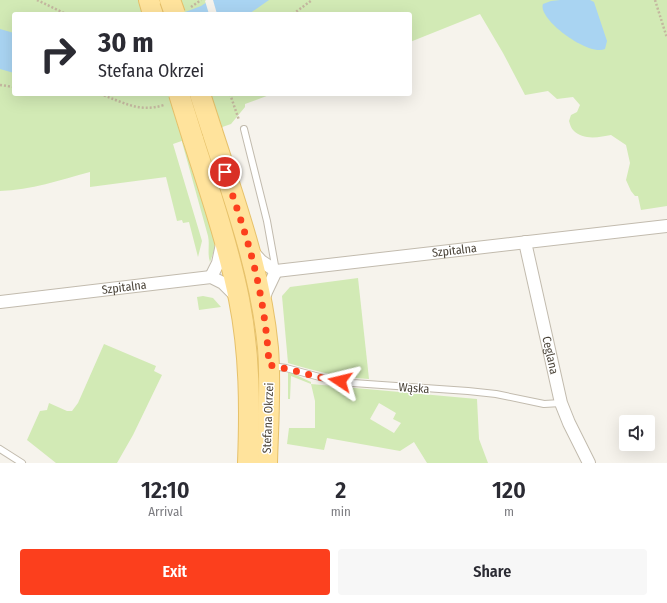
<!DOCTYPE html>
<meta charset="utf-8">
<style>
:root{--surface:#fff;--page:#f7f7f7;--text:#2b2b33;--muted:#7c7c81;--accent:#fc3f1d}
body{margin:0;font-family:"Fira Sans Condensed",sans-serif;background:var(--page);color:var(--text);height:100vh;display:flex;flex-direction:column;font-size:15px;white-space:nowrap}
*{box-sizing:border-box;margin:0}
p{font-size:13px;color:var(--muted)}
.icon{flex:none;width:22px;height:22px;fill:none;stroke:currentColor;stroke-width:2;stroke-linecap:round;stroke-linejoin:round}
.map{position:relative;height:463px;overflow:hidden}
.side{display:flex;flex-direction:column;background:var(--surface);flex:1}
.side>*{flex:none}
.top-card{position:absolute;left:12px;top:12px;width:400px;height:84px;border-radius:4px;box-shadow:0 4px 16px #0002;background:#fff;color:var(--text);overflow:hidden}
.controls{position:absolute;left:619px;top:415px;display:grid;gap:8px}
.controls a{display:grid;place-items:center;width:36px;height:36px;border-radius:4px;background:var(--surface);box-shadow:0 4px 16px #0002;font-size:20px}
.pin{position:absolute;display:grid;place-items:center;width:34px;height:34px;color:#fff;margin:-17px;border:2px solid #fff;border-radius:50%;box-shadow:0 1px 4px #0007}
.me{position:absolute;width:44px;margin:-22px;rotate:280deg;stroke-linejoin:round;filter:drop-shadow(0 0 3px #0008)}
.turn{display:flex;align-items:center;gap:14px;height:84px;padding:0 20px;font-size:18px}
.turn .icon{width:52px;height:52px;stroke-width:2.5}
.turn b{display:block;font-size:28px;line-height:34px}
.eta{display:flex;justify-content:space-evenly;align-items:center;height:68px;text-align:center}
.eta b{font-size:24px;font-weight:600;line-height:28px}
.primary-button{display:flex;gap:8px;margin-top:auto;padding:8px 20px}
.primary-button a{flex:1;height:46px;border-radius:4px;background:var(--accent);color:#fff;font-size:16px;font-weight:600;line-height:46px;text-align:center}
.primary-button a+a{background:var(--page);color:var(--text)}
.map>svg:first-child{display:block}
</style>
<div class="map">
<svg width="667" height="463" viewBox="0 0 667 463">
<rect width="100%" height="100%" fill="#f6f3ec"/>
<g fill="#d2eab5" fill-rule="evenodd">
<path d="M 0,0 L 667,0 L 667,206 L 641,210 L 638,196 L 635,196 L 631,191 L 626,180 L 630,163 L 626,145 L 611,135 C 600,137 583,141 573,130 C 571,128 570,124 569,121 L 571,115 L 577,112 L 580,105 L 573,97 L 557,99 L 548,91 L 525,95 L 503,53 L 480,14 L 410,42 L 410,14 L 14,14 L 14,94 L 272,94 L 245,104 L 245,107 L 231,124 L 173,144 L 202,241 L 198,257 L 189,222 L 183,223 L 182,220 L 177,221 L 166,177 L 90,187 L 90,172 C 60,180 31,190 0,191 Z"/>
<path d="M 182,142 L 183,142 L 214,239 L 215,248 L 210,262 C 207,253 210,245 208,236 Z"/>
<path d="M 358,278 L 369,379 C 341,378 315,371 288,363 L 282,296 L 290,287 Z"/>
<path d="M 203,296 L 213,298 L 221,307 L 199,310 L 197,297 Z"/>
<path d="M 104,344 L 156,366 L 154,371 L 162,375 L 133,435 L 117,463 L 56,463 L 27,440 L 40,411 L 47,410 L 49,403 L 67,411 L 72,411 L 78,403 Z"/>
<path d="M 288,373 L 292,373 L 311,382 L 311,384 L 477,399 L 479,439 L 488,463 L 427,463 L 414,442 L 400,451 L 327,438 L 324,450 L 287,444 L 289,428 L 315,428 L 315,401 L 311,384 L 291,376 L 290,399 L 288,399 ZM 379,403 L 396,413 L 393,419 L 401,423 L 394,433 L 370,419 Z"/>
</g>
<g fill="#a9d4f2">
<path d="M 210,0 L 269,0 L 249,14 L 180,14 L 201,6 Z"/>
<path d="M 560,0 L 590,0 L 594,2 L 607,41 L 605,49 C 589,57 537,19 543,4 L 551,1 Z"/>
<path d="M 0,29 L 14,33 L 14,73 L 0,69 Z"/>
</g>
<path fill="#f6f3ec" d="M 206,0 L 213,0 L 217,14 L 209,14 L 205,1 Z"/>
<g fill="none" stroke-linecap="round" stroke-linejoin="round">
<g stroke="#c2bbae" stroke-width="8">
<g id="service">
<path d="M 244,129 L 267,221 L 276,271"/>
<path d="M 272,366 L 286,368 L 327,379 L 353,383 L 468,391 L 496,394 L 544,404 L 561,403"/>
<path d="M 0,449 L 22,463"/>
</g>
</g>
<g stroke="#c2bbae" stroke-width="14">
<g id="minor">
<path id="s1" d="M 525,242 L 561,403 L 569,423 L 589,463"/>
<path id="s2" d="M 252,251 L 261,261 L 276,271 L 667,226"/>
<path d="M 211,277 L 218,263 L 222,244"/>
<path d="M 263,301 L 266,292 L 276,271"/>
<path id="s3" d="M 0,302 L 211,277 L 223,283 L 236,296"/>
</g>
</g>
<g stroke="#e6c16a" stroke-width="22">
<g id="primary">
<path d="M 149,0 L 153,14"/>
<path d="M 212,131 C 235,202 261,273 268,348 C 271,386 268,425 267,463"/>
<path d="M 193,139 C 210,192 228,245 239,299 C 250,354 250,408 248,463"/>
</g>
</g>
<g stroke="#c4b79f" stroke-width="2.5" stroke-dasharray="2 2" stroke-linecap="butt">
<path d="M 37,0 L 66,14"/>
<path d="M 655,0 L 667,38"/>
<path d="M 191,7 L 201,0"/>
<path d="M 293,14 L 312,0"/>
<path d="M 0,85 L 14,87"/>
<path d="M 100,94 C 123,102 139,113 164,105"/>
<path d="M 230,94 L 239,120"/>
</g>
<use href="#service" stroke="#fff" stroke-width="6"/>
<use href="#minor" stroke="#fff" stroke-width="12"/>
<use href="#primary" stroke="#ffe39c" stroke-width="20"/>
<g stroke="#e6c16a" stroke-width="22" stroke-linecap="butt">
<g id="primary-bridge">
<path d="M 170,0 L 175,14"/>
<path d="M 179,94 L 193,139"/>
<path d="M 200,94 L 212,131"/>
</g>
</g>
<use href="#primary-bridge" stroke="#ffe39c" stroke-width="20"/>
</g>
<g fill="none" stroke-linecap="round" stroke-linejoin="round">
<path stroke="#fc3f1d" stroke-width="7" stroke-dasharray="0 12.6" d="M 225,172 C 233,197 242,222 249,247 C 260,285 267,326 269,365 C 293,369 316,378 340,381"/>
</g>
<g text-anchor="middle" stroke-width="3" stroke-linejoin="round" paint-order="stroke">
<g font-size="12" fill="#4b4439" stroke="#fff">
<text dy="4" stroke="none"><textPath href="#s2" startOffset="211">Szpitalna</textPath></text>
<text dy="4" stroke="none"><textPath href="#s3" startOffset="125">Szpitalna</textPath></text>
<text dy="4" stroke="none"><textPath href="#s1" startOffset="116">Ceglana</textPath></text>
<text transform="translate(414 388) rotate(4)" y="4">Wąska</text>
<text transform="translate(268 418) rotate(-88)" y="4">Stefana Okrzei</text>
</g>
</g>
</svg>
<div class="controls">
<a><svg class="icon" aria-label="sound" viewBox="0 0 24 24"><path d="M4 9h4l5-4v14l-5-4H4zM17 9q2 3 0 6"/></svg></a>
</div>
<div class="pin" style="left:225px;top:172px;background:#d93025"><svg class="icon" aria-label="arrive" viewBox="0 0 24 24"><path d="M6 21V4h12l-3 4 3 4H6"/></svg></div>
<svg class="me" style="left:340px;top:381px" viewBox="-20 -20 40 40"><path d="M0-17L14 15 0 8-14 15z" fill="#fc3f1d" stroke="#fff" stroke-width="4"/></svg>
<div class="top-card">
<div class="turn"><svg class="icon" aria-label="right" viewBox="0 0 24 24"><path d="M7 20v-9h11M14 6l5 5-5 5"/></svg><div><b>30 m</b>Stefana Okrzei</div></div>
</div>
</div>
<section class="side">
<div class="eta">
<div><b>12:10</b><p>Arrival</p></div>
<div><b>2</b><p>min</p></div>
<div><b>120</b><p>m</p></div>
</div>
<div class="primary-button"><a>Exit</a><a>Share</a></div>
</section>
